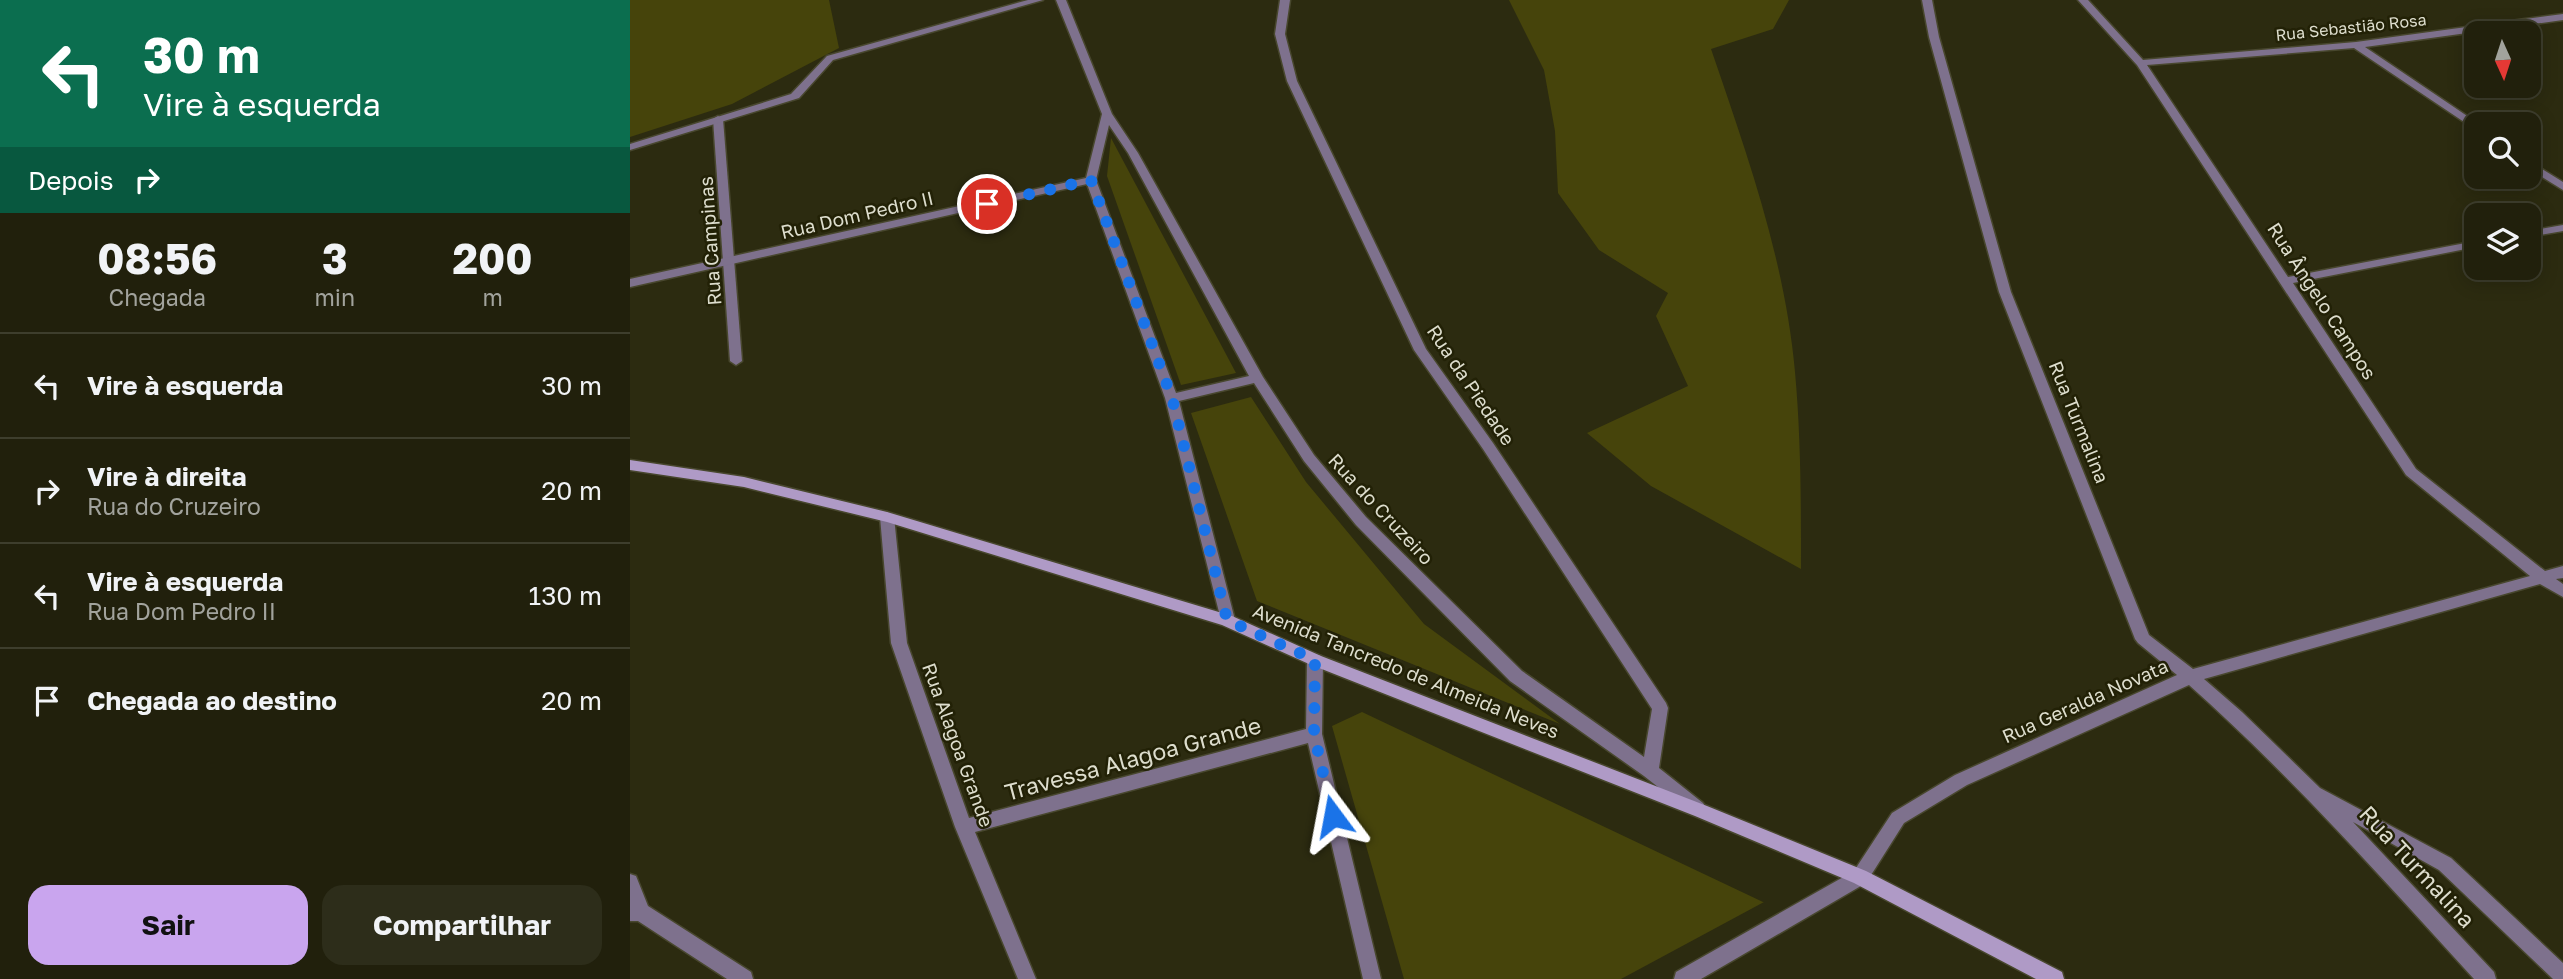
<!DOCTYPE html>
<html lang="pt">
<meta charset="utf-8">
<style>
:root{--surface:#21200c;--page:#2d2d1a;--text:#f1f3f6;--muted:#a2a39d;--line:#3e3e2d;--accent:#c9a5ee}
body{margin:0;font-family:"Golos Text",sans-serif;background:var(--page);color:var(--text);height:100vh;display:flex;flex-direction:column;font-size:26px;white-space:nowrap}
*{box-sizing:border-box;margin:0}
p{font-size:23px;color:var(--muted)}
.icon{flex:none;width:38px;height:38px;fill:none;stroke:currentColor;stroke-width:2;stroke-linecap:round;stroke-linejoin:round}
.map{position:relative;flex:1;overflow:hidden}
.panel{display:flex;flex-direction:column;background:var(--surface);width:630px}
.panel>*{flex:none}
.hud{background:#0b6e4f;color:#fff;overflow:hidden}
.needle{width:46px;rotate:177deg}
.tools{position:absolute;left:1834px;top:21px;display:grid;gap:14px}
.tools a{display:grid;place-items:center;width:77px;height:77px;border-radius:14px;background:var(--surface);box-shadow:0 4px 18px #0003,0 0 0 2px var(--line);font-size:35px}
.pin{position:absolute;display:grid;place-items:center;width:60px;height:60px;color:#fff;margin:-30px;border:4px solid #fff;border-radius:50%;box-shadow:0 2px 7px #0007}
.me{position:absolute;width:77px;margin:-38px;rotate:347deg;stroke-linejoin:round;filter:drop-shadow(0 0 5px #0008)}
.turn{display:flex;align-items:center;gap:24px;height:147px;padding:0 28px;font-size:32px}
.turn .icon{width:91px;height:91px;stroke-width:2.5}
.turn b{display:block;font-size:49px;line-height:60px}
.then{display:flex;align-items:center;height:66px;padding:0 28px;background:#0003;gap:14px;font-size:26px}
.eta{display:flex;justify-content:space-evenly;align-items:center;height:119px;text-align:center}
.eta b{font-size:42px;font-weight:700;line-height:49px}
.button{display:flex;gap:14px;margin-top:auto;padding:14px 28px}
.button a{flex:1;height:80px;border-radius:21px;background:var(--accent);color:#111;font-size:28px;font-weight:700;line-height:80px;text-align:center}
.button a+a{background:var(--page);color:var(--text)}
ul{padding:0;list-style:none}
li{display:flex;align-items:center;gap:21px;height:105px;padding:0 28px;border-top:2px solid var(--line)}
li div{flex:1}
li b{display:block;font-size:26px}
li em{font-style:normal}
main{display:flex;flex:1;min-height:0}
.map>svg:first-child{display:block}
</style>
<main>
<section class="panel">
<div class="hud">
<div class="turn"><svg class="icon" aria-label="left" viewBox="0 0 24 24"><path d="M17 20v-9H6M10 6l-5 5 5 5"/></svg><div><b>30 m</b>Vire à esquerda</div></div>
<div class="then">Depois<svg class="icon" aria-label="right" viewBox="0 0 24 24"><path d="M7 20v-9h11M14 6l5 5-5 5"/></svg></div>
</div>
<div class="eta">
<div><b>08:56</b><p>Chegada</p></div>
<div><b>3</b><p>min</p></div>
<div><b>200</b><p>m</p></div>
</div>
<ul>
<li><svg class="icon" aria-label="left" viewBox="0 0 24 24"><path d="M17 20v-9H6M10 6l-5 5 5 5"/></svg><div><b>Vire à esquerda</b></div><em>30 m</em></li>
<li><svg class="icon" aria-label="right" viewBox="0 0 24 24"><path d="M7 20v-9h11M14 6l5 5-5 5"/></svg><div><b>Vire à direita</b><p>Rua do Cruzeiro</p></div><em>20 m</em></li>
<li><svg class="icon" aria-label="left" viewBox="0 0 24 24"><path d="M17 20v-9H6M10 6l-5 5 5 5"/></svg><div><b>Vire à esquerda</b><p>Rua Dom Pedro II</p></div><em>130 m</em></li>
<li><svg class="icon" aria-label="arrive" viewBox="0 0 24 24"><path d="M6 21V4h12l-3 4 3 4H6"/></svg><div><b>Chegada ao destino</b></div><em>20 m</em></li>
</ul>
<div class="button"><a>Sair</a><a>Compartilhar</a></div>
</section>
<div class="map">
<svg width="1933" height="979" viewBox="0 0 1933 979">
<rect width="100%" height="100%" fill="#2c2b10"/>
<g fill="#46440b">
<path d="M 0,0 L 199,0 L 209,48 L 102,104 L 0,137 Z"/>
<path d="M 879,0 L 1159,0 L 1143,29 L 1081,49 C 1117,154 1155,260 1165,372 C 1171,438 1171,504 1171,569 L 1021,486 L 957,433 L 1058,386 L 1026,316 L 1038,293 L 969,250 L 928,193 L 925,131 L 914,70 Z"/>
<path d="M 481,138 L 606,373 L 551,385 L 477,176 Z"/>
<path d="M 621,397 L 676,482 L 794,624 L 930,724 L 627,601 L 561,413 Z"/>
<path d="M 732,712 L 1133,902 L 1134,902 L 991,979 L 774,979 L 702,726 Z"/>
</g>
<g fill="none" stroke-linecap="round" stroke-linejoin="round">
<g stroke="#48472e" stroke-width="3">
<path id="lane" d="M 88,116 L 93,119 L 112,361 L 106,365 L 100,361 L 83,119 Z"/>
</g>
<g stroke="#48472e" stroke-width="3">
<g id="street">
<path d="M 398,0 L 413,0 L 203,60 L 169,98 L 0,150 L 0,144 L 161,94 L 197,56 Z"/>
<path d="M 426,0 L 436,0 L 482,114 L 508,153 L 633,377 L 684,455 L 736,517 L 892,671 L 1014,757 L 1022,709 L 853,449 L 784,350 L 657,81 L 645,34 L 650,0 L 660,0 L 655,34 L 667,81 L 796,349 L 863,443 L 1036,703 L 1038,708 L 1029,768 L 1073,803 L 1076,808 L 1073,813 L 1067,816 L 1061,813 L 1014,776 L 880,681 L 726,525 L 674,461 L 624,383 L 549,401 L 605,620 L 602,624 L 597,626 L 592,624 L 535,398 L 457,184 L 0,287 L 0,279 L 456,178 L 472,114 ZM 479,125 L 498,153 L 619,376 L 546,393 L 466,180 Z"/>
<path d="M 1292,0 L 1302,0 L 1309,37 L 1381,292 L 1519,635 L 1563,669 L 1900,576 L 1776,475 L 1507,65 L 1448,0 L 1458,0 L 1513,60 L 1726,42 L 1933,14 L 1933,20 L 1735,47 L 1849,124 L 1846,124 L 1846,130 L 1724,48 L 1517,65 L 1658,277 L 1846,241 L 1846,247 L 1663,283 L 1786,469 L 1915,571 L 1933,566 L 1933,578 L 1926,579 L 1933,584 L 1933,597 L 1910,584 L 1574,679 L 1612,712 L 1690,788 L 1821,858 L 1933,963 L 1933,979 L 1923,979 L 1809,870 L 1723,822 L 1864,972 L 1866,979 L 1844,979 C 1752,878 1661,776 1559,685 L 1337,785 L 1274,823 L 1236,883 L 1071,979 L 1044,979 L 1046,972 L 1224,871 L 1262,813 L 1325,775 L 1547,675 L 1508,643 L 1505,639 L 1369,292 L 1299,37 Z"/>
<path d="M 1899,161 L 1933,182 L 1933,190 L 1899,169 Z"/>
<path d="M 1933,225 L 1933,231 L 1899,237 L 1899,231 Z"/>
<path d="M 257,512 L 264,517 L 277,643 L 339,818 L 676,729 L 677,660 L 679,656 L 685,654 L 691,656 L 693,660 L 692,734 L 751,979 L 733,979 L 678,743 L 345,832 L 406,979 L 388,979 L 325,827 L 261,643 L 250,517 Z"/>
<path d="M 0,874 L 6,876 L 18,906 L 121,972 L 123,979 L 97,979 L 8,921 L 0,921 Z"/>
</g>
</g>
<g stroke="#48472e" stroke-width="3">
<path id="secondary" d="M 0,460 L 114,477 L 257,512 L 602,616 L 691,656 L 1077,806 L 1236,871 L 1432,972 L 1434,979 L 1406,979 L 1224,883 L 1065,816 L 679,664 L 592,625 L 257,522 L 114,487 L 0,470 Z"/>
</g>
<use href="#lane" fill="#7e718d" fill-rule="evenodd"/>
<use href="#street" fill="#7e718d" fill-rule="evenodd"/>
<use href="#secondary" fill="#af9ac6" fill-rule="evenodd"/>
</g>
<g fill="none" stroke-linecap="round" stroke-linejoin="round">
<path stroke="#1a73e8" stroke-width="12" stroke-dasharray="0 21.6" d="M 357,204 L 461,180 L 542,398 L 597,620 L 685,660 L 684,734 L 703,816"/>
</g>
<g text-anchor="middle" stroke-width="5" stroke-linejoin="round" paint-order="stroke">
<g font-size="16" fill="#ddddcd" stroke="#222106">
<text transform="translate(1721 27) rotate(-6)" y="6">Rua Sebastião Rosa</text>
</g>
<g font-size="19" fill="#ddddcd" stroke="#222106">
<text transform="translate(227 215) rotate(-13)" y="7">Rua Dom Pedro II</text>
<text transform="translate(80 241) rotate(-94)" y="7">Rua Campinas</text>
<text transform="translate(1692 301) rotate(57)" y="7">Rua Ângelo Campos</text>
<text transform="translate(841 385) rotate(56)" y="7">Rua da Piedade</text>
<text transform="translate(1449 422) rotate(68)" y="7">Rua Turmalina</text>
<text transform="translate(751 509) rotate(47)" y="7">Rua do Cruzeiro</text>
<text transform="translate(776 671) rotate(22)" y="7">Avenida Tancredo de Almeida Neves</text>
<text transform="translate(1455 701) rotate(-24)" y="7">Rua Geralda Novata</text>
<text transform="translate(328 745) rotate(70)" y="7">Rua Alagoa Grande</text>
</g>
<g font-size="23" fill="#ddddcd" stroke="#222106">
<text transform="translate(503 759) rotate(-15)" y="8">Travessa Alagoa Grande</text>
<text transform="translate(1787 867) rotate(47)" y="8">Rua Turmalina</text>
</g>
</g>
</svg>
<div class="tools">
<a><svg class="needle" viewBox="-14 -14 28 28"><path d="M0-13l5 13h-10z" fill="#e53935"/><path d="M0 13l5-13h-10z" fill="#a2a39d"/></svg></a>
<a><svg class="icon" aria-label="search" viewBox="0 0 24 24"><circle cx="10" cy="10" r="6"/><path d="M15 15l6 6"/></svg></a>
<a><svg class="icon" aria-label="layers" viewBox="0 0 24 24"><path d="M12 4l9 5-9 5-9-5zM3 14l9 5 9-5"/></svg></a>
</div>
<div class="pin" style="left:357px;top:204px;background:#d93025"><svg class="icon" aria-label="arrive" viewBox="0 0 24 24"><path d="M6 21V4h12l-3 4 3 4H6"/></svg></div>
<svg class="me" style="left:703px;top:816px" viewBox="-20 -20 40 40"><path d="M0-17L14 15 0 8-14 15z" fill="#1a73e8" stroke="#fff" stroke-width="4"/></svg>
</div>
</main>
